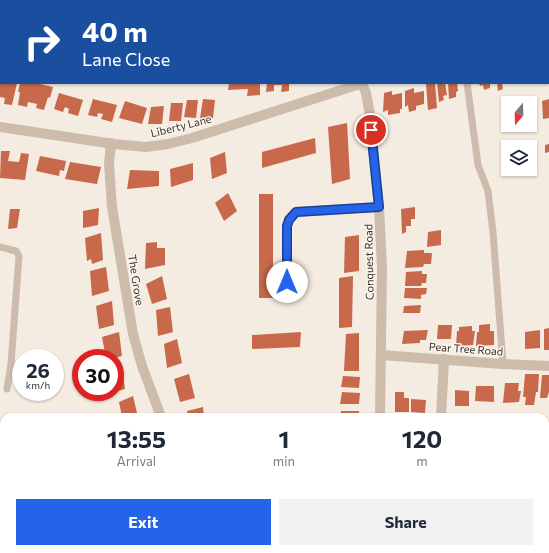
<!DOCTYPE html>
<style>
:root{--surface:#fff;--page:#f2f2f3;--text:#1f2937;--muted:#747a83;--accent:#2563eb}
body{margin:0;font-family:Commissioner,sans-serif;background:var(--page);color:var(--text);height:100vh;display:flex;flex-direction:column;font-size:15px;white-space:nowrap}
*{box-sizing:border-box;margin:0}
p{font-size:13px;color:var(--muted)}
.icon{flex:none;width:22px;height:22px;fill:none;stroke:currentColor;stroke-width:2;stroke-linecap:round;stroke-linejoin:round}
.map{position:relative;flex:1;overflow:hidden}
.drawer{position:absolute;left:0px;top:413px;width:549px;height:140px;display:flex;flex-direction:column;background:var(--surface);border-radius:12px 12px 0 0;box-shadow:0 1px 3px #0004}
.drawer>*{flex:none}
.hud{position:absolute;left:0px;top:0px;width:549px;height:84px;box-shadow:0 1px 3px #0004;background:#1a4fa0;color:#fff;overflow:hidden}
.needle{width:26px;rotate:199deg}
.buttons{position:absolute;left:501px;top:96px;display:grid;gap:8px}
.buttons a{display:grid;place-items:center;width:36px;height:36px;border-radius:0px;background:var(--surface);box-shadow:0 1px 3px #0004;font-size:20px}
.speed{position:absolute;left:12px;top:349px;display:flex;gap:8px;font-size:20px;font-weight:700;text-align:center}
.speed>*{display:grid;place-content:center;width:52px;height:52px;border-radius:50%;background:var(--surface);box-shadow:0 1px 3px #0004;line-height:1}
.speed small{font-size:10px;font-weight:400}
.speed .limit{border:6px solid #d22;background:#fff;color:#111}
.pin{position:absolute;display:grid;place-items:center;width:34px;height:34px;color:#fff;margin:-17px;border:2px solid #fff;border-radius:50%;box-shadow:0 1px 4px #0007}
.me{position:absolute;width:44px;margin:-22px;rotate:0deg;stroke-linejoin:round;filter:drop-shadow(0 0 3px #0008)}
.turn{display:flex;align-items:center;gap:14px;height:84px;padding:0 16px;font-size:18px}
.turn .icon{width:52px;height:52px;stroke-width:2.5}
.turn b{display:block;font-size:28px;line-height:34px}
.eta{display:flex;justify-content:space-evenly;align-items:center;height:68px;text-align:center}
.eta b{font-size:24px;font-weight:700;line-height:28px}
.primary-button{display:flex;gap:8px;margin-top:auto;padding:8px 16px}
.primary-button a{flex:1;height:46px;border-radius:0px;background:var(--accent);color:#fff;font-size:16px;font-weight:700;line-height:46px;text-align:center}
.primary-button a+a{background:var(--page);color:var(--text)}
.map>svg:first-child{display:block}
</style>
<div class="map">
<svg width="549" height="553" viewBox="0 0 549 553">
<rect width="100%" height="100%" fill="#f4ebe1"/>
<g fill="#c8694b">
<path d="M 0,83 L 17,83 L 12,105 L 4,104 L 5,98 L 0,97 Z"/>
<path d="M 20,83 L 36,83 L 53,87 L 50,98 L 48,97 L 44,110 L 36,108 L 37,104 L 28,102 L 27,107 L 18,105 L 20,92 L 18,92 Z"/>
<path d="M 229,83 L 260,83 L 260,95 L 247,96 L 248,89 L 228,90 Z"/>
<path d="M 267,83 L 289,83 L 289,91 L 281,92 L 282,85 L 274,85 L 274,91 L 266,92 Z"/>
<path d="M 430,83 L 435,83 L 437,108 L 428,110 L 426,84 Z"/>
<path d="M 437,83 L 445,83 L 447,95 L 443,96 L 444,100 L 439,102 Z"/>
<path d="M 448,83 L 457,83 L 458,91 L 456,92 L 456,97 L 449,99 Z"/>
<path d="M 479,83 L 490,83 L 490,88 L 484,90 L 483,85 L 480,86 Z"/>
<path d="M 497,83 L 502,83 L 503,89 L 498,91 Z"/>
<path d="M 414,88 L 414,93 L 424,91 L 424,104 L 416,106 L 416,110 L 409,112 L 408,105 L 405,107 L 405,91 Z"/>
<path d="M 392,91 L 392,95 L 402,93 L 402,109 L 400,109 L 400,113 L 388,115 L 388,110 L 383,112 L 384,93 Z"/>
<path d="M 59,93 L 83,100 L 78,116 L 68,113 L 69,109 L 65,107 L 63,112 L 54,109 Z"/>
<path d="M 93,99 L 117,105 L 112,122 L 101,119 L 103,114 L 98,113 L 97,117 L 88,115 Z"/>
<path d="M 203,99 L 215,100 L 213,118 L 200,118 Z"/>
<path d="M 549,99 L 549,118 L 543,119 L 542,101 Z"/>
<path d="M 187,100 L 198,100 L 196,118 L 184,117 Z"/>
<path d="M 125,101 L 147,108 L 142,124 L 119,118 Z"/>
<path d="M 171,103 L 183,103 L 181,121 L 169,121 Z"/>
<path d="M 164,106 L 162,124 L 148,124 L 151,107 Z"/>
<path d="M 347,123 L 350,179 L 332,184 L 328,127 Z"/>
<path d="M 315,138 L 316,153 L 262,168 L 262,152 Z"/>
<path d="M 549,144 L 549,152 L 545,153 L 545,145 Z"/>
<path d="M 1,151 L 10,151 L 8,161 L 19,162 L 21,153 L 29,154 L 25,180 L 0,178 Z"/>
<path d="M 225,152 L 227,173 L 212,179 L 210,158 Z"/>
<path d="M 40,156 L 66,161 L 64,171 L 60,170 L 59,176 L 36,171 Z"/>
<path d="M 70,162 L 101,167 L 97,184 L 65,179 Z"/>
<path d="M 193,163 L 193,180 L 171,187 L 170,169 Z"/>
<path d="M 130,170 L 159,171 L 159,186 L 127,189 Z"/>
<path d="M 228,193 L 237,211 L 224,221 L 215,203 Z"/>
<rect x="259" y="194" width="14" height="104"/>
<path d="M 415,207 L 415,219 L 411,219 L 411,226 L 406,226 L 406,232 L 402,234 L 401,209 Z"/>
<path d="M 99,208 L 98,225 L 83,228 L 83,211 Z"/>
<path d="M 10,209 L 20,209 L 17,228 L 8,229 Z"/>
<path d="M 441,230 L 441,245 L 427,247 L 428,232 Z"/>
<path d="M 101,233 L 103,260 L 92,264 L 91,259 L 87,261 L 85,238 Z"/>
<path d="M 359,235 L 359,271 L 344,273 L 345,237 Z"/>
<path d="M 157,242 L 157,248 L 165,248 L 165,265 L 145,269 L 146,243 Z"/>
<path d="M 424,250 L 424,253 L 432,253 L 431,264 L 424,264 L 423,267 L 405,268 L 407,251 Z"/>
<path d="M 106,267 L 109,291 L 92,296 L 90,271 Z"/>
<path d="M 422,271 L 422,274 L 427,274 L 426,283 L 422,283 L 421,286 L 405,286 L 406,272 Z"/>
<path d="M 162,276 L 167,299 L 152,304 L 146,284 Z"/>
<path d="M 353,276 L 352,327 L 339,328 L 339,278 Z"/>
<path d="M 405,288 L 427,288 L 426,294 L 421,295 L 421,299 L 404,298 Z"/>
<path d="M 112,301 L 114,325 L 99,329 L 96,306 Z"/>
<path d="M 421,305 L 420,313 L 403,313 L 404,306 Z"/>
<path d="M 170,307 L 173,332 L 158,336 L 156,310 Z"/>
<path d="M 490,324 L 490,331 L 494,331 L 494,345 L 476,346 L 477,332 L 479,332 L 479,325 Z"/>
<path d="M 438,325 L 452,325 L 451,339 L 437,339 Z"/>
<path d="M 472,326 L 472,331 L 475,331 L 473,345 L 456,346 L 457,331 L 459,331 L 459,327 Z"/>
<path d="M 549,328 L 549,350 L 544,350 L 544,329 Z"/>
<path d="M 428,330 L 426,340 L 420,340 L 420,343 L 402,344 L 404,331 Z"/>
<path d="M 540,330 L 540,348 L 525,349 L 525,332 Z"/>
<path d="M 119,332 L 122,356 L 115,358 L 106,358 L 102,337 Z"/>
<path d="M 301,332 L 300,347 L 252,349 L 252,335 Z"/>
<path d="M 359,333 L 359,371 L 344,371 L 346,334 Z"/>
<path d="M 177,339 L 182,363 L 167,368 L 164,344 Z"/>
<path d="M 122,367 L 125,389 L 115,392 L 115,369 Z"/>
<path d="M 189,374 L 195,398 L 180,402 L 174,379 Z"/>
<path d="M 525,374 L 539,374 L 538,392 L 536,392 L 534,405 L 525,405 L 526,397 L 523,397 Z"/>
<path d="M 542,375 L 549,375 L 549,392 L 547,398 L 540,398 Z"/>
<path d="M 343,376 L 360,377 L 359,388 L 341,387 Z"/>
<path d="M 505,383 L 519,383 L 518,391 L 521,391 L 519,402 L 503,403 Z"/>
<path d="M 476,386 L 494,386 L 494,402 L 475,401 Z"/>
<path d="M 455,390 L 469,391 L 469,406 L 455,406 Z"/>
<path d="M 342,392 L 360,393 L 359,404 L 340,404 Z"/>
<path d="M 395,392 L 404,392 L 404,398 L 409,398 L 409,412 L 395,412 Z"/>
<path d="M 133,396 L 138,417 L 122,417 L 119,402 Z"/>
<path d="M 411,399 L 426,400 L 425,413 L 411,412 Z"/>
<path d="M 203,407 L 204,417 L 188,417 L 187,411 Z"/>
<path d="M 341,411 L 359,411 L 359,417 L 340,417 Z"/>
<path d="M 545,502 L 549,503 L 549,517 L 547,521 L 545,520 Z"/>
<path d="M 0,539 L 4,539 L 5,553 L 0,553 Z"/>
<rect x="11" y="549" width="22" height="3"/>
<rect x="43" y="549" width="9" height="2"/>
<path d="M 55,549 L 82,549 L 81,553 L 55,553 Z"/>
<rect x="91" y="549" width="21" height="4"/>
</g>
<g fill="none" stroke-linecap="round" stroke-linejoin="round">
<g stroke="#cdbbac" stroke-width="7">
<path d="M 467,83 L 478,165 L 488,191 L 493,232 L 503,364"/>
<path d="M 0,247 L 16,251 L 19,256 L 11,364 L 7,389"/>
<path d="M 88,553 L 88,549"/>
</g>
<g stroke="#cdbbac" stroke-width="10">
<path d="M 444,0 L 444,1"/>
<path d="M 548,31 L 549,31"/>
<path d="M 362,83 L 366,93 L 370,115 L 379,207 L 382,268 L 380,417"/>
<path d="M 0,127 L 114,144 L 146,147 L 168,144 L 192,138 L 363,83"/>
<path d="M 111,143 L 109,164 L 112,207 L 133,334 L 142,366 L 161,417"/>
<path d="M 287,282 L 287,226 L 289,219 L 296,212 L 379,207"/>
<path d="M 381,355 L 503,364 L 549,366"/>
<path d="M 441,417 L 444,359"/>
<path d="M 193,549 L 194,553"/>
<path d="M 378,553 L 378,549"/>
</g>
</g>
<g fill="none" stroke-linecap="round" stroke-linejoin="round">
<g stroke="#184099" stroke-width="10">
<path id="route" d="M 287,282 L 287,226 L 289,220 L 296,212 L 379,207 L 371,130"/>
</g>
<use href="#route" stroke="#2563eb" stroke-width="7"/>
</g>
<g text-anchor="middle" stroke-width="3" stroke-linejoin="round" paint-order="stroke">
<g font-size="11" fill="#3b302b" stroke="#fbf5ee">
<text transform="translate(181 126) rotate(-14)" y="4">Liberty Lane</text>
<text transform="translate(369 262) rotate(-91)" y="4">Conquest Road</text>
<text transform="translate(136 280) rotate(81)" y="4">The Grove</text>
<text transform="translate(466 349) rotate(4)" y="4">Pear Tree Road</text>
</g>
</g>
</svg>
<div class="buttons">
<a><svg class="needle" viewBox="-14 -14 28 28"><path d="M0-13l5 13h-10z" fill="#e53935"/><path d="M0 13l5-13h-10z" fill="#747a83"/></svg></a>
<a><svg class="icon" aria-label="layers" viewBox="0 0 24 24"><path d="M12 4l9 5-9 5-9-5zM3 14l9 5 9-5"/></svg></a>
</div>
<div class="speed"><div>26<small>km/h</small></div><div class="limit">30</div></div>
<div class="pin" style="left:371px;top:130px;background:#d93025"><svg class="icon" aria-label="arrive" viewBox="0 0 24 24"><path d="M6 21V4h12l-3 4 3 4H6"/></svg></div>
<svg class="me" style="left:287px;top:282px" viewBox="-20 -20 40 40"><circle r="19" fill="#fff"/><path d="M0-13L10 11 0 6-10 11z" fill="#2563eb"/></svg>
<div class="hud">
<div class="turn"><svg class="icon" aria-label="right" viewBox="0 0 24 24"><path d="M7 20v-9h11M14 6l5 5-5 5"/></svg><div><b>40 m</b>Lane Close</div></div>
</div>
<section class="drawer">
<div class="eta">
<div><b>13:55</b><p>Arrival</p></div>
<div><b>1</b><p>min</p></div>
<div><b>120</b><p>m</p></div>
</div>
<div class="primary-button"><a>Exit</a><a>Share</a></div>
</section>
</div>
